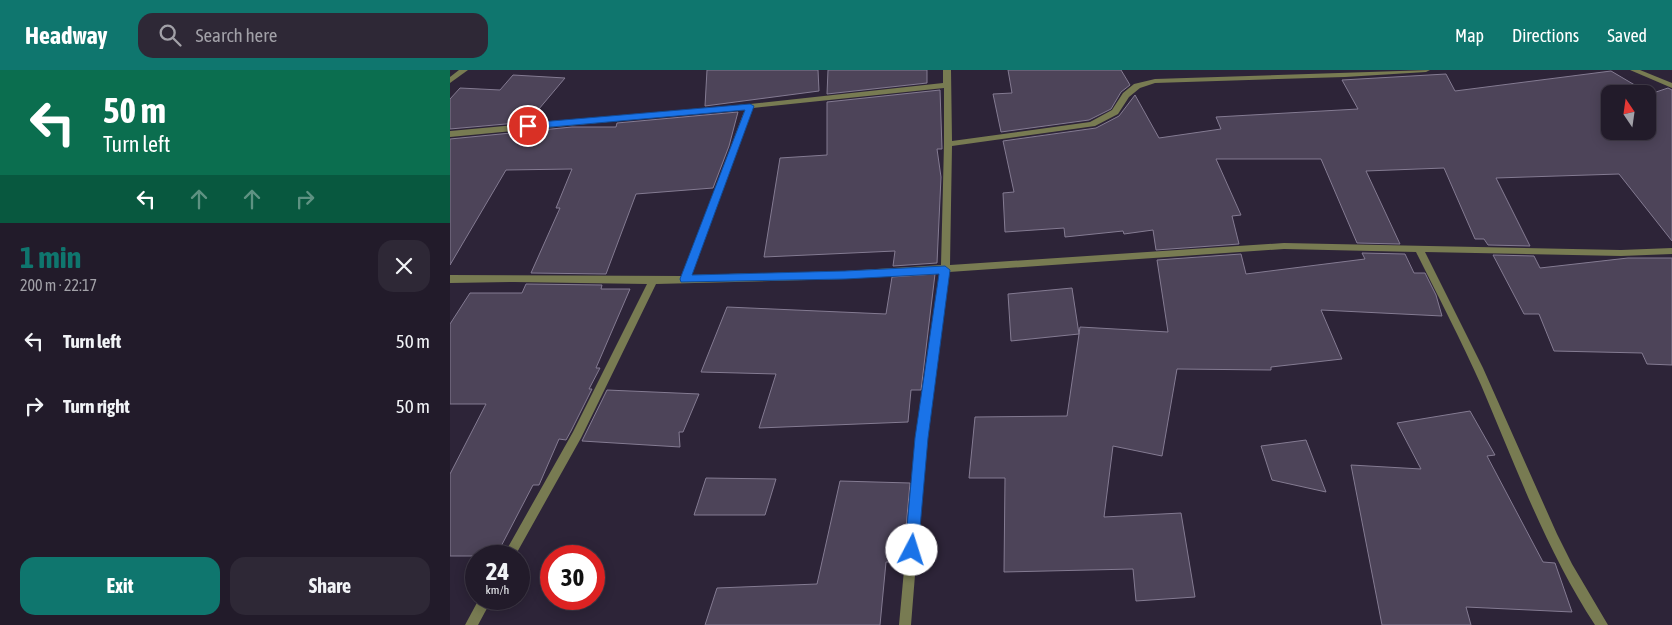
<!DOCTYPE html>
<meta charset="utf-8">
<style>
:root{--surface:#221b2a;--page:#2e2836;--text:#f1f3f6;--muted:#a2a1a8;--line:#3f3947;--accent:#0f766e}
body{margin:0;font-family:"Asap Condensed",sans-serif;background:var(--page);color:var(--text);height:100vh;display:flex;flex-direction:column;font-size:19px;white-space:nowrap}
*{box-sizing:border-box;margin:0}
p{font-size:16px;color:var(--muted)}
.icon{flex:none;width:28px;height:28px;fill:none;stroke:currentColor;stroke-width:2;stroke-linecap:round;stroke-linejoin:round}
.map{position:relative;flex:1;overflow:hidden}
.panel{display:flex;flex-direction:column;background:var(--surface);width:450px}
.panel>*{flex:none}
.hud{background:#0b6e4f;color:#fff;overflow:hidden}
.needle{width:32px;rotate:347deg}
.controls{position:absolute;left:1151px;top:15px;display:grid;gap:10px}
.controls a{display:grid;place-items:center;width:55px;height:55px;border-radius:10px;background:var(--surface);box-shadow:0 2px 12px #0003,0 0 0 1px var(--line);font-size:25px}
.speed{position:absolute;left:15px;top:475px;display:flex;gap:10px;font-size:25px;font-weight:700;text-align:center}
.speed>*{display:grid;place-content:center;width:65px;height:65px;border-radius:50%;background:var(--surface);box-shadow:0 2px 12px #0003,0 0 0 1px var(--line);line-height:1}
.speed small{font-size:12px;font-weight:400}
.speed .limit{border:8px solid #d22;background:#fff;color:#111}
.pin{position:absolute;display:grid;place-items:center;width:42px;height:42px;color:#fff;margin:-21px;border:2px solid #fff;border-radius:50%;box-shadow:0 1px 5px #0007}
.me{position:absolute;width:55px;margin:-28px;rotate:5deg;stroke-linejoin:round;filter:drop-shadow(0 0 4px #0008)}
.turn{display:flex;align-items:center;gap:18px;height:105px;padding:0 20px;font-size:22px}
.turn .icon{width:65px;height:65px;stroke-width:2.5}
.turn b{display:block;font-size:35px;line-height:42px}
.lanes{display:flex;align-items:center;height:48px;padding:0 20px;background:#0003;justify-content:center;gap:25px;direction:ltr}
.lanes .off{opacity:.35}
.round{display:grid;place-items:center;flex:none;width:52px;height:52px;border-radius:15px;background:var(--page)}
.summary{display:flex;align-items:center;justify-content:space-between;height:85px;padding:0 20px}
h1{font-size:30px;font-weight:700;line-height:38px;color:var(--accent)}
.action{display:flex;gap:10px;margin-top:auto;padding:10px 20px}
.action a{flex:1;height:58px;border-radius:15px;background:var(--accent);color:#fff;font-size:20px;font-weight:700;line-height:58px;text-align:center}
.action a+a{background:var(--page);color:var(--text)}
ul{padding:0;list-style:none}
li{display:flex;align-items:center;gap:15px;height:65px;padding:0 20px}
li div{flex:1}
li b{display:block;font-size:19px}
li em{font-style:normal}
header{display:flex;align-items:center;gap:30px;box-sizing:border-box;height:70px;padding:0 25px;background:var(--accent);color:#fff}
header strong{font-size:24px}
nav{display:flex;gap:28px;margin-inline-start:auto;font-size:18px}
.search{width:350px;height:45px;background:var(--page);display:flex;align-items:center;gap:12px;box-sizing:border-box;padding:0 18px;border-radius:15px;color:var(--muted);font-size:19px}
main{display:flex;flex:1;min-height:0}
.map>svg:first-child{display:block}
</style>
<header>
<strong>Headway</strong>
<div class="search"><svg class="icon" aria-label="search" viewBox="0 0 24 24"><circle cx="10" cy="10" r="6"/><path d="M15 15l6 6"/></svg>Search here</div>
<nav><a>Map</a><a>Directions</a><a>Saved</a></nav>
</header>
<main>
<section class="panel">
<div class="hud">
<div class="turn"><svg class="icon" aria-label="left" viewBox="0 0 24 24"><path d="M17 20v-9H6M10 6l-5 5 5 5"/></svg><div><b>50 m</b>Turn left</div></div>
<div class="lanes"><svg class="icon" aria-label="left" viewBox="0 0 24 24"><path d="M17 20v-9H6M10 6l-5 5 5 5"/></svg><svg class="icon off" aria-label="ahead" viewBox="0 0 24 24"><path d="M12 20V5M6 11l6-6 6 6"/></svg><svg class="icon off" aria-label="ahead" viewBox="0 0 24 24"><path d="M12 20V5M6 11l6-6 6 6"/></svg><svg class="icon off" aria-label="right" viewBox="0 0 24 24"><path d="M7 20v-9h11M14 6l5 5-5 5"/></svg></div>
</div>
<div class="summary"><div><h1>1 min</h1><p>200 m · 22:17</p></div><a class="round"><svg class="icon" aria-label="close" viewBox="0 0 24 24"><path d="M6 6l12 12M18 6L6 18"/></svg></a></div>
<ul>
<li><svg class="icon" aria-label="left" viewBox="0 0 24 24"><path d="M17 20v-9H6M10 6l-5 5 5 5"/></svg><div><b>Turn left</b></div><em>50 m</em></li>
<li><svg class="icon" aria-label="right" viewBox="0 0 24 24"><path d="M7 20v-9h11M14 6l5 5-5 5"/></svg><div><b>Turn right</b></div><em>50 m</em></li>
</ul>
<div class="action"><a>Exit</a><a>Share</a></div>
</section>
<div class="map">
<svg width="1222" height="555" viewBox="0 0 1222 555">
<rect width="100%" height="100%" fill="#2d2438"/>
<g fill="#4d4459" stroke="#847b92" fill-rule="evenodd">
<path d="M 257,0 L 368,0 L 369,21 L 255,36 Z"/>
<path d="M 378,0 L 477,0 L 477,13 L 377,24 Z"/>
<path d="M 558,0 L 671,0 L 680,15 L 671,22 L 661,39 L 639,50 L 551,62 L 543,24 L 562,23 Z"/>
<path d="M 1161,1 L 1200,24 L 1218,18 L 1222,20 L 1222,171 L 1169,104 L 1046,108 L 1080,176 L 1038,175 L 1034,169 L 1025,169 L 994,98 L 916,101 L 950,174 L 907,173 L 871,89 L 766,89 L 791,145 L 782,146 L 789,174 L 706,180 L 703,160 L 674,164 L 673,161 L 615,167 L 614,158 L 555,162 L 553,123 L 564,122 L 553,71 L 646,58 L 669,46 L 685,25 L 709,68 L 771,59 L 766,47 L 908,39 L 892,10 L 996,4 L 1005,21 ZM 1160,24 L 1198,24 L 1198,61 L 1160,61 Z"/>
<path d="M 63,5 L 115,8 L 78,52 L 0,59 L 0,29 L 10,18 L 50,20 Z"/>
<path d="M 490,20 L 492,79 L 487,79 L 491,107 L 487,193 L 443,196 L 445,181 L 314,187 L 330,88 L 377,85 L 377,32 Z"/>
<path d="M 288,42 L 279,76 L 263,118 L 186,124 L 156,204 L 81,203 L 110,138 L 106,138 L 122,99 L 56,100 L 0,195 L 0,69 L 122,57 L 166,57 L 167,53 Z"/>
<path d="M 912,183 L 955,184 L 964,203 L 975,203 L 986,225 L 992,246 L 871,240 L 892,289 L 821,297 L 821,300 L 727,299 L 712,386 L 663,376 L 654,447 L 731,443 L 745,527 L 686,531 L 683,499 L 554,502 L 555,408 L 519,408 L 525,347 L 617,346 L 629,264 L 561,271 L 558,224 L 622,218 L 629,264 L 630,257 L 718,262 L 707,190 L 791,184 L 796,204 L 915,189 Z"/>
<path d="M 1043,185 L 1084,186 L 1090,198 L 1178,188 L 1222,188 L 1222,295 L 1197,294 L 1192,283 L 1104,281 L 1089,244 L 1074,244 Z"/>
<path d="M 485,204 L 471,320 L 461,320 L 458,352 L 309,358 L 326,304 L 251,302 L 277,237 L 436,244 L 442,207 Z"/>
<path d="M 76,214 L 152,215 L 151,219 L 180,219 L 146,298 L 150,298 L 139,319 L 142,319 L 121,361 L 116,370 L 109,369 L 89,415 L 83,415 L 46,486 L 0,486 L 0,404 L 36,334 L 0,334 L 0,254 L 20,223 L 72,223 Z"/>
<path d="M 157,320 L 249,324 L 233,362 L 229,362 L 230,377 L 132,371 Z"/>
<path d="M 1020,341 L 1045,385 L 1037,386 L 1093,492 L 1105,493 L 1122,542 L 1016,537 L 1021,555 L 932,555 L 901,395 L 971,399 L 947,353 Z"/>
<path d="M 856,370 L 876,422 L 822,410 L 811,376 Z"/>
<path d="M 256,408 L 326,409 L 315,445 L 244,445 Z"/>
<path d="M 390,411 L 460,413 L 453,492 L 436,492 L 430,555 L 255,555 L 267,518 L 367,514 Z"/>
</g>
<g fill="none" stroke-linecap="round" stroke-linejoin="round">
<g fill="#787b52" fill-rule="evenodd">
<path d="M 9,0 L 18,0 L 0,13 L 0,7 Z"/>
<path d="M 493,0 L 501,0 L 502,71 L 640,52 L 662,40 L 673,23 L 684,14 L 705,9 L 980,0 L 976,2 L 895,7 L 705,13 L 690,18 L 679,27 L 668,44 L 645,56 L 502,76 L 500,195 L 834,173 L 1171,180 L 1222,178 L 1222,184 L 1171,186 L 975,182 L 1033,298 L 1107,464 L 1122,494 L 1158,555 L 1145,555 C 1096,480 1066,397 1031,315 C 1011,270 988,226 966,182 L 834,179 L 499,202 L 476,368 L 461,555 L 449,555 L 466,368 L 490,202 L 395,209 L 206,214 L 131,368 L 65,486 L 53,486 L 123,362 L 197,214 L 64,212 L 0,213 L 0,205 L 232,206 L 295,39 L 0,67 L 0,61 L 300,34 L 493,13 ZM 494,18 L 494,74 L 491,195 L 395,201 L 241,205 L 303,38 Z"/>
<path d="M 1180,0 L 1190,0 L 1222,13 L 1222,18 Z"/>
<path d="M 29,529 L 42,529 L 28,555 L 15,555 Z"/>
</g>
</g>
<path fill="#1a73e8" stroke="#114b97" d="M 300,34 L 304,36 L 242,205 L 395,201 L 495,196 L 500,200 L 478,368 L 468,480 L 466,485 L 462,487 L 457,485 L 455,480 L 465,368 L 489,204 L 395,209 L 231,212 L 230,209 L 295,40 L 78,59 L 74,56 L 78,53 Z"/>
</svg>
<div class="controls">
<a><svg class="needle" viewBox="-14 -14 28 28"><path d="M0-13l5 13h-10z" fill="#e53935"/><path d="M0 13l5-13h-10z" fill="#a2a1a8"/></svg></a>
</div>
<div class="speed"><div>24<small>km/h</small></div><div class="limit">30</div></div>
<div class="pin" style="left:78px;top:56px;background:#d93025"><svg class="icon" aria-label="arrive" viewBox="0 0 24 24"><path d="M6 21V4h12l-3 4 3 4H6"/></svg></div>
<svg class="me" style="left:462px;top:480px" viewBox="-20 -20 40 40"><circle r="19" fill="#fff"/><path d="M0-13L10 11 0 6-10 11z" fill="#1a73e8"/></svg>
</div>
</main>
